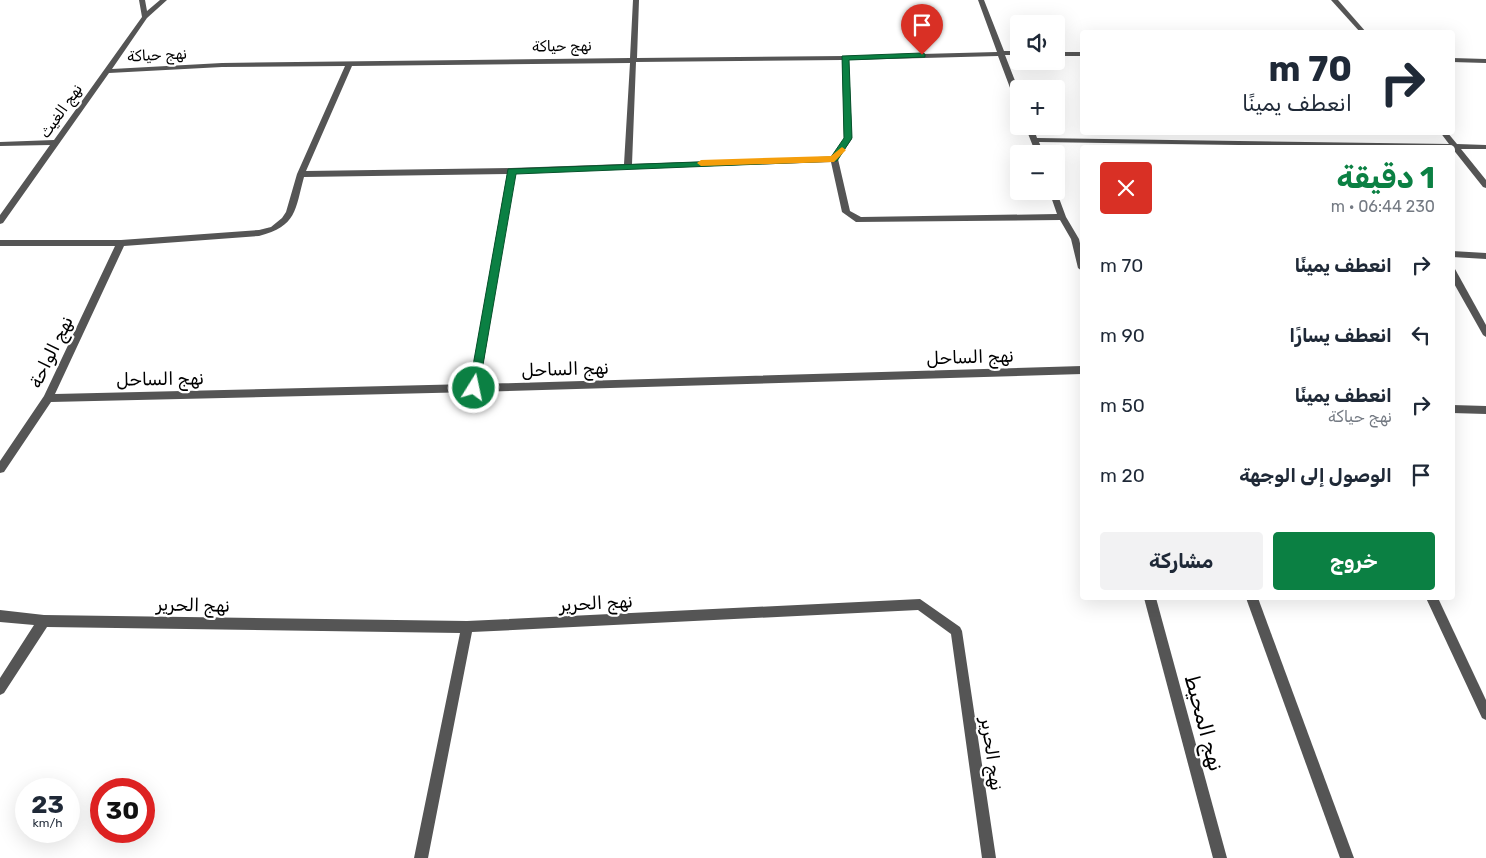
<!DOCTYPE html>
<html lang="ar">
<meta charset="utf-8">
<style>
:root{--surface:#fff;--page:#f2f2f3;--text:#1f2937;--muted:#747a83;--accent:#0b8043}
body{margin:0;font-family:Rubik,Cairo,sans-serif;background:var(--page);color:var(--text);direction:rtl;height:100vh;display:flex;flex-direction:column;font-size:19px;white-space:nowrap}
*{box-sizing:border-box;margin:0}
p{font-size:16px;color:var(--muted)}
.icon{flex:none;width:28px;height:28px;fill:none;stroke:currentColor;stroke-width:2;stroke-linecap:round;stroke-linejoin:round}
.map{position:relative;flex:1;overflow:hidden;direction:ltr}
.panel{position:absolute;left:1080px;top:145px;width:375px;height:455px;display:flex;flex-direction:column;background:var(--surface);border-radius:5px;box-shadow:0 5px 20px #0002;direction:rtl}
.panel>*{flex:none}
.banner{position:absolute;left:1080px;top:30px;width:375px;height:105px;border-radius:5px;box-shadow:0 5px 20px #0002;direction:rtl;background:#fff;color:var(--text);overflow:hidden}
.fabs{position:absolute;left:1010px;top:15px;display:grid;gap:10px}
.fabs a{display:grid;place-items:center;width:55px;height:55px;border-radius:5px;background:var(--surface);box-shadow:0 5px 20px #0002;font-size:25px}
.speed{position:absolute;left:15px;top:778px;display:flex;gap:10px;font-size:25px;font-weight:700;text-align:center}
.speed>*{display:grid;place-content:center;width:65px;height:65px;border-radius:50%;background:var(--surface);box-shadow:0 5px 20px #0002;line-height:1}
.speed small{font-size:12px;font-weight:400}
.speed .limit{border:8px solid #d22;background:#fff;color:#111}
.pin{position:absolute;display:grid;place-items:center;width:42px;height:42px;color:#fff;margin:-51px -21px;border-radius:50% 50% 50% 0;rotate:-45deg;box-shadow:0 0 5px #0007}
.pin .icon{rotate:45deg}
.me{position:absolute;width:55px;margin:-28px;rotate:10deg;stroke-linejoin:round;filter:drop-shadow(0 0 4px #0008)}
.turn{display:flex;align-items:center;gap:18px;height:105px;padding:0 20px;font-size:22px}
.turn .icon{width:65px;height:65px;stroke-width:2.5}
.turn b{display:block;font-size:35px;line-height:42px}
.round{display:grid;place-items:center;flex:none;width:52px;height:52px;border-radius:5px;background:var(--page)}
.overview{display:flex;align-items:center;justify-content:space-between;height:85px;padding:0 20px}
h1{font-size:30px;font-weight:700;line-height:38px;color:var(--accent)}
.primary-button{display:flex;gap:10px;margin-top:auto;padding:10px 20px}
.primary-button a{flex:1;height:58px;border-radius:5px;background:var(--accent);color:#fff;font-size:20px;font-weight:700;line-height:58px;text-align:center}
.primary-button a+a{background:var(--page);color:var(--text)}
ul{padding:0;list-style:none}
li{display:flex;align-items:center;gap:15px;height:70px;padding:0 20px}
li div{flex:1}
li b{display:block;font-size:19px}
li em{font-style:normal}
.map>svg:first-child{display:block}
</style>
<div class="map">
<svg width="1486" height="858" viewBox="0 0 1486 858">
<rect width="100%" height="100%" fill="#fff"/>
<g fill="none" stroke-linecap="round" stroke-linejoin="round">
<g fill="#555" fill-rule="evenodd">
<path d="M 139,0 L 145,0 L 147,11 L 160,0 L 167,0 L 147,18 L 112,69 L 222,63 L 630,58 L 633,0 L 639,0 L 637,58 L 845,56 L 997,52 L 978,0 L 984,0 L 1004,51 L 1019,51 L 1019,55 L 1005,55 L 1019,91 L 1019,103 L 1015,101 L 998,56 L 849,60 L 852,139 L 838,159 L 850,211 L 861,217 L 1057,214 L 1049,191 L 1056,191 L 1056,190 L 1066,217 L 1079,239 L 1082,252 L 1082,271 L 1078,268 L 1071,239 L 1060,220 L 856,222 L 842,212 L 831,162 L 515,173 L 480,384 L 1082,366 L 1082,374 L 474,392 L 51,402 L 4,472 L 0,473 L 0,461 L 44,396 L 115,246 L 0,246 L 0,240 L 121,240 L 259,230 L 271,227 L 282,218 L 286,212 L 297,174 L 345,66 L 222,67 L 109,73 L 3,223 L 0,224 L 0,215 L 50,145 L 0,146 L 0,142 L 54,140 L 142,17 ZM 842,60 L 844,139 L 832,157 L 632,164 L 636,62 ZM 630,63 L 624,164 L 511,168 L 306,171 L 352,66 ZM 507,174 L 470,384 L 55,394 L 124,246 L 259,236 C 297,226 295,210 304,177 Z"/>
<path d="M 1331,0 L 1338,0 L 1366,32 L 1360,32 Z"/>
<rect x="1056" y="52" width="26" height="4"/>
<path d="M 1452,58 L 1486,59 L 1486,63 L 1452,62 Z"/>
<path d="M 1025,126 L 1033,126 L 1037,138 L 1449,144 L 1440,132 L 1447,132 L 1457,144 L 1486,145 L 1486,149 L 1461,149 L 1486,180 L 1486,188 L 1483,187 L 1452,148 L 1039,142 L 1044,154 L 1036,154 Z"/>
<path d="M 1452,251 L 1486,253 L 1486,259 L 1452,257 Z"/>
<path d="M 1452,268 L 1455,269 L 1486,325 L 1486,337 L 1483,335 L 1452,280 Z"/>
<path d="M 1452,405 L 1486,406 L 1486,414 L 1452,413 Z"/>
<path d="M 1144,598 L 1156,598 L 1227,858 L 1213,858 Z"/>
<path d="M 1246,598 L 1258,598 L 1354,858 L 1340,858 Z"/>
<path d="M 1426,598 L 1438,598 L 1486,700 L 1486,720 L 1482,718 Z"/>
<path d="M 920,599 L 960,627 L 962,631 L 996,858 L 982,858 L 951,634 L 918,610 L 472,632 L 428,858 L 414,858 L 460,633 L 47,627 L 4,693 L 0,695 L 0,678 L 34,625 L 0,622 L 0,610 L 44,615 L 467,621 Z"/>
</g>
</g>
<path fill="#0b8043" stroke="#07532c" d="M 922,53 L 925,54 L 925,57 L 849,60 L 852,138 L 837,161 L 516,174 L 479,388 L 478,391 L 470,391 L 469,388 L 508,169 L 831,157 L 844,138 L 842,56 Z"/>
<path fill="#f59e0b" d="M 842,147 L 846,150 L 834,162 L 701,166 L 697,163 L 701,160 L 831,156 Z"/>
<g text-anchor="middle" stroke-width="4.5" stroke-linejoin="round" paint-order="stroke">
<g font-size="15" fill="#000" stroke="#fff">
<text transform="translate(562 46) rotate(-1)" y="5">نهج حياكة</text>
<text transform="translate(157 55) rotate(-3)" y="5">نهج حياكة</text>
<text transform="translate(61 111) rotate(-55)" y="5">نهج الغيث</text>
</g>
<g font-size="18" fill="#000" stroke="#fff">
<text transform="translate(51 352) rotate(-64)" y="6">نهج الواحة</text>
<text transform="translate(970 357) rotate(-2)" y="6">نهج الساحل</text>
<text transform="translate(565 369) rotate(-2)" y="6">نهج الساحل</text>
<text transform="translate(160 379) rotate(-1)" y="6">نهج الساحل</text>
<text transform="translate(596 603) rotate(-3)" y="6">نهج الحرير</text>
<text transform="translate(193 605) rotate(1)" y="6">نهج الحرير</text>
<text transform="translate(992 754) rotate(82)" y="6">نهج الحرير</text>
</g>
<g font-size="21" fill="#000" stroke="#fff">
<text transform="translate(1204 723) rotate(75)" y="7">نهج المحيط</text>
</g>
</g>
</svg>
<div class="fabs">
<a><svg class="icon" aria-label="sound" viewBox="0 0 24 24"><path d="M4 9h4l5-4v14l-5-4H4zM17 9q2 3 0 6"/></svg></a>
<a>+</a>
<a>−</a>
</div>
<div class="speed"><div>23<small>km/h</small></div><div class="limit">30</div></div>
<div class="pin" style="left:922px;top:55px;background:#d93025"><svg class="icon" aria-label="arrive" viewBox="0 0 24 24"><path d="M6 21V4h12l-3 4 3 4H6"/></svg></div>
<svg class="me" style="left:474px;top:388px" viewBox="-20 -20 40 40"><circle r="17" fill="#0b8043" stroke="#fff" stroke-width="3"/><path d="M0-11L8 9 0 5-8 9z" fill="#fff"/></svg>
<div class="banner">
<div class="turn"><svg class="icon" aria-label="right" viewBox="0 0 24 24"><path d="M7 20v-9h11M14 6l5 5-5 5"/></svg><div><b>70 m</b>انعطف يمينًا</div></div>
</div>
<section class="panel">
<div class="overview"><div><h1>1 دقيقة</h1><p>230 m · 06:44</p></div><a class="round" style="background:#d93025;color:#fff"><svg class="icon" aria-label="close" viewBox="0 0 24 24"><path d="M6 6l12 12M18 6L6 18"/></svg></a></div>
<ul>
<li><svg class="icon" aria-label="right" viewBox="0 0 24 24"><path d="M7 20v-9h11M14 6l5 5-5 5"/></svg><div><b>انعطف يمينًا</b></div><em>70 m</em></li>
<li><svg class="icon" aria-label="left" viewBox="0 0 24 24"><path d="M17 20v-9H6M10 6l-5 5 5 5"/></svg><div><b>انعطف يسارًا</b></div><em>90 m</em></li>
<li><svg class="icon" aria-label="right" viewBox="0 0 24 24"><path d="M7 20v-9h11M14 6l5 5-5 5"/></svg><div><b>انعطف يمينًا</b><p>نهج حياكة</p></div><em>50 m</em></li>
<li><svg class="icon" aria-label="arrive" viewBox="0 0 24 24"><path d="M6 21V4h12l-3 4 3 4H6"/></svg><div><b>الوصول إلى الوجهة</b></div><em>20 m</em></li>
</ul>
<div class="primary-button"><a>خروج</a><a>مشاركة</a></div>
</section>
</div>
